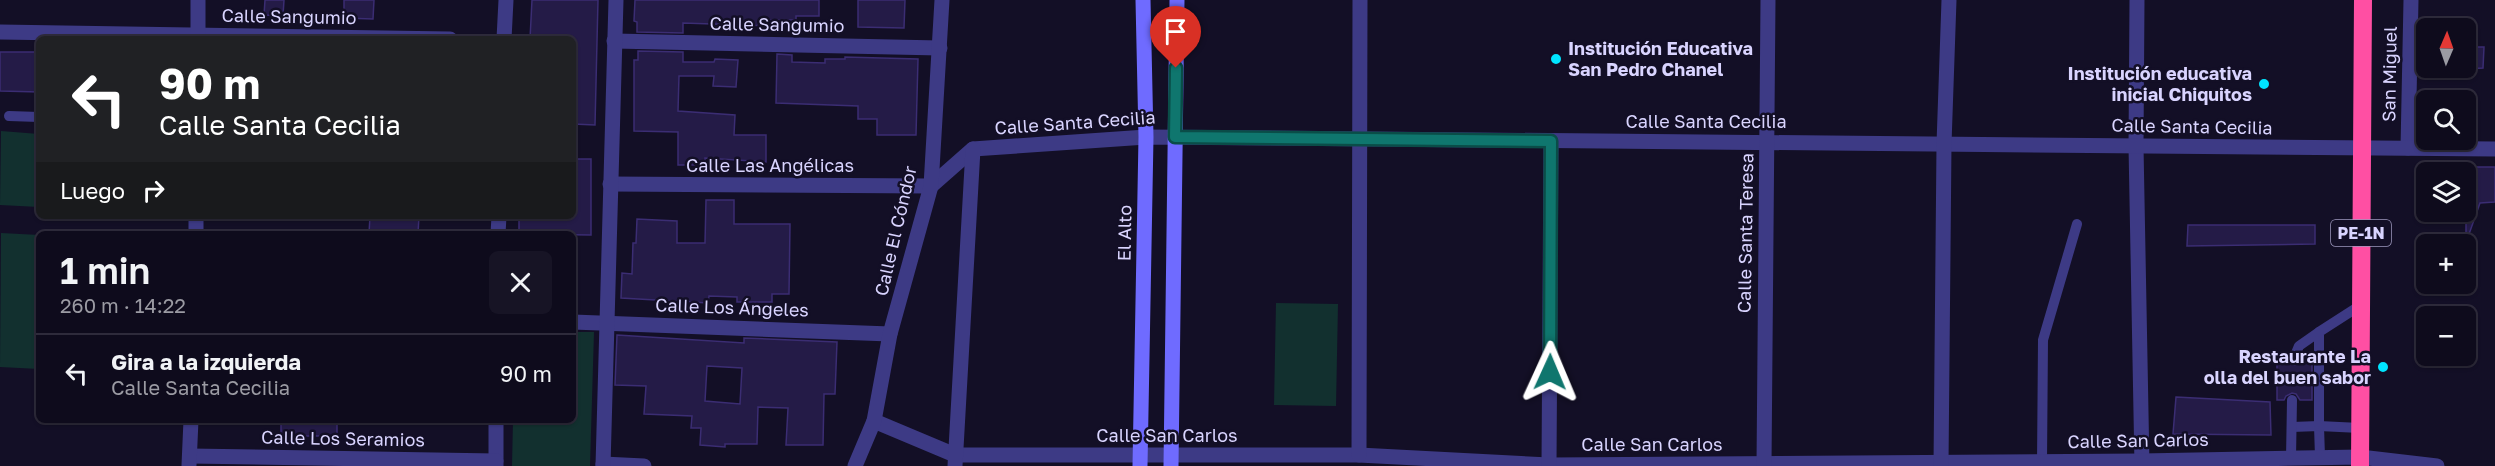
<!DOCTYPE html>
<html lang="es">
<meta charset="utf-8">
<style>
:root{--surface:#0e0b1c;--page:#171425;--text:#f1f3f6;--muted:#9b9ba3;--line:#2e2b3b}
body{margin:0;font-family:"Golos Text",sans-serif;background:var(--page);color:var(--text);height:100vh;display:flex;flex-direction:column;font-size:22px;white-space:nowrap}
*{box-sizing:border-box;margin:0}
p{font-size:20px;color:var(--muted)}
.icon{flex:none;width:33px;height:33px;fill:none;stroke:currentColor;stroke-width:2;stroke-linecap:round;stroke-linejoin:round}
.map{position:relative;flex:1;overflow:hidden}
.sheet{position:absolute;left:36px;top:231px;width:540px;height:192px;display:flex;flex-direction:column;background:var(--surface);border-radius:9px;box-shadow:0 2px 4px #0004,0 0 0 2px var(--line)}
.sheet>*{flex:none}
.hud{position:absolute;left:36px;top:36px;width:540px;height:183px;border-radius:9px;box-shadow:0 2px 4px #0004,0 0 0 2px var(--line);background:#202124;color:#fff;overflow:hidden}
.needle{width:39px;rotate:2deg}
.buttons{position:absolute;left:2416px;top:18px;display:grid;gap:12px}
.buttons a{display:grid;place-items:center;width:60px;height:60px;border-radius:9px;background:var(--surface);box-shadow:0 2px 4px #0004,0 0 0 2px var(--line);font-size:30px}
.pin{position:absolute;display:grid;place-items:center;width:51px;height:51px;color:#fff;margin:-62px -26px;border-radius:50% 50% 50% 0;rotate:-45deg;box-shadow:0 0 6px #0007}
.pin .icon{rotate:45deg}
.me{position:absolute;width:66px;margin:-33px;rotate:1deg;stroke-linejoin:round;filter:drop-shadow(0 0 4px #0008)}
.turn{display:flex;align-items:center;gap:21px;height:126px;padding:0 24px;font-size:27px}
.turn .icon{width:78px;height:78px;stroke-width:2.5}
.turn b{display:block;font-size:42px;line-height:51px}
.then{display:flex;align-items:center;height:57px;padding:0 24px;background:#0003;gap:12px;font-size:22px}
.round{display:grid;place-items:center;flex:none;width:63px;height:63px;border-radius:9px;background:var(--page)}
.overview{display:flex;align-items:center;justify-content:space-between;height:102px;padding:0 24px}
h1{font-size:36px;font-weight:600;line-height:45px}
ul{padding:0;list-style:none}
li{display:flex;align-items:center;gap:18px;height:78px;padding:0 24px;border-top:2px solid var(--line)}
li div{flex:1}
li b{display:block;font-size:22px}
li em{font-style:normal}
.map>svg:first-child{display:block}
</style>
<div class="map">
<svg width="2495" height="466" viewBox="0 0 2495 466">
<rect width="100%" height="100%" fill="#130f26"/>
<g fill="#12302f">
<path d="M 1,131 L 39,134 L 39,207 L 0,205 Z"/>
<path d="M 1,233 L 39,235 L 39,369 L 0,367 Z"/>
<path d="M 1276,303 L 1338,304 L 1336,406 L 1274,405 Z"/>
<path d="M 573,332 L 594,332 L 590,466 L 512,466 L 513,420 L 573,420 Z"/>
</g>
<g fill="#241b47" stroke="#3b2d73" stroke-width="1.5" fill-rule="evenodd">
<path d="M 265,0 L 284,0 L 283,16 L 264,15 Z"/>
<path d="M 344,0 L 374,0 L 373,19 L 344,18 Z"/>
<path d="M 532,0 L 598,0 L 595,125 L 573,124 L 573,39 L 530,39 Z"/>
<path d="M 635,0 L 819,0 L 819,16 L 796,16 L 796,20 L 769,20 L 769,26 L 683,23 L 683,33 L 637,32 L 637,22 L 634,21 Z"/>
<path d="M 858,0 L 905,0 L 904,28 L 858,27 Z"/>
<path d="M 2466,47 L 2484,47 L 2483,68 L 2466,69 Z"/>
<path d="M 638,51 L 683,52 L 683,62 L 714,62 L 715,59 L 738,60 L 736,87 L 713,86 L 714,76 L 679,76 L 678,111 L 735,115 L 734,135 L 766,135 L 766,162 L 705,158 L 705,165 L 678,165 L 678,132 L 634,131 L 634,60 L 638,60 Z"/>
<path d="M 0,52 L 39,52 L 39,92 L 0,91 Z"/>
<path d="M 777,54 L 792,55 L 792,62 L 825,63 L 825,59 L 845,59 L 845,57 L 918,59 L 916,135 L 877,135 L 877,119 L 858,119 L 858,106 L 776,103 Z"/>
<path d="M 573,159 L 591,159 L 591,235 L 519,234 L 519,216 L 573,216 Z"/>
<path d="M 2466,167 L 2495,167 L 2495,202 L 2480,203 L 2468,237 L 2466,236 Z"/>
<path d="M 706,200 L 734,200 L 734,224 L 790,224 L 789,294 L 772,294 L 772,302 L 737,302 L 737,297 L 709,296 L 708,303 L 621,298 L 622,273 L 632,274 L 633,243 L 636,243 L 637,219 L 677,221 L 677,243 L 705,243 Z"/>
<path d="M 370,216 L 419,216 L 418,234 L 369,234 Z"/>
<path d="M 2188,225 L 2315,225 L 2315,244 L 2187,246 Z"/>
<path d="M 617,335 L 744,343 L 744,338 L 837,342 L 835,394 L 824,394 L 823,445 L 786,445 L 788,408 L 758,407 L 757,444 L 725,444 L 725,447 L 700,445 L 701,428 L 691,428 L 692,416 L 644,414 L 646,386 L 615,385 ZM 707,366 L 742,368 L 740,404 L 705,401 Z"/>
<path d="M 2277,358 L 2287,358 L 2288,363 L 2294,365 L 2299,364 L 2302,358 L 2312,358 L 2312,400 L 2300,400 L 2296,394 L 2292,393 L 2286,396 L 2284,400 L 2277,400 Z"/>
<path d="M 2176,397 L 2270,402 L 2271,435 L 2173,434 Z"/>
<rect x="281" y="420" width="56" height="16"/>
</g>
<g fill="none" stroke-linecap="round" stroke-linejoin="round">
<g stroke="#3d3a85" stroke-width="10">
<path d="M 9,116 L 39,117"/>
<path d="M 2294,358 L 2299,346 L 2319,332"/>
<path d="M 2292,427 L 2319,426 L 2320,457"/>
<path d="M 2360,428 L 2319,426 L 2319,332 L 2361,305"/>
<path d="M 2291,458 L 2292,400"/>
<path d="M 2042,462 L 2043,340 L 2077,224"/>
</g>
<g stroke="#3d3a85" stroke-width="15">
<path d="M 2137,0 L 2136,146 L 2142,466"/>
<path d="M 0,32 L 450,39"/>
<path d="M 198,39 L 198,0"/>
<path d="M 504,39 L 506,0"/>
<path d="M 614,41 L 940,48"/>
<path d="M 2408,148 L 2411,0"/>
<path d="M 610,184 L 931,186 L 973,149 L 1146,137 L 2495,149"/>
<path d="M 196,234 L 196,216"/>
<path d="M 498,234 L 499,216"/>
<path d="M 573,322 L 890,334"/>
<path d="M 496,420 L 496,466"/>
<path d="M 874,421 L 955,455 L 1359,455 L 1549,465 L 2141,461 L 2360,457 L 2437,466"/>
<path d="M 1359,455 L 1360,0"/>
<path d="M 190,456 L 496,461"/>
<path d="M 603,464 L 644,466"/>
<path d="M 189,465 L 191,420"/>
<path d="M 603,466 L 616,0"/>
<path d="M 855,466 L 874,421 L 890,334 L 931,186 L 942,0"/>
<path d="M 955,466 L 973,149"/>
<path d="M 1549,466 L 1551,141"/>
<path d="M 1764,466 L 1768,0"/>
<path d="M 1941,466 L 1944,144 L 1949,0"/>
</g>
<g stroke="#6f6bff" stroke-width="15">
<path d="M 1140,466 L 1146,137 L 1143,0"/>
<path d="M 1171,466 L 1177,0"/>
</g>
<path stroke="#ff4fa3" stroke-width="18" d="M 2360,466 L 2363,0"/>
</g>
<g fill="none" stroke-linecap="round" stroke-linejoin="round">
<g stroke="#0a4d48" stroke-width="15">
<path id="route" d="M 1176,68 L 1175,137 L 1551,141 L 1550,372"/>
</g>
<use href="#route" stroke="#0f766e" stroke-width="10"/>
</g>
<g fill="#00e5ff" stroke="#130f26" stroke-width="2">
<circle cx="1556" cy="59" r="6"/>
<circle cx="2264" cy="84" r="6"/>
<circle cx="2383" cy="367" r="6"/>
</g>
<g text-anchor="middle" stroke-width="5" stroke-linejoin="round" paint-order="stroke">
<rect fill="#130f26" stroke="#9e99be" stroke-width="1.5" x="2331" y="220" width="60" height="26" rx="4.5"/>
<g font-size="16" font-weight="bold" fill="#d9d4ff">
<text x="2361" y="239">PE-1N</text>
</g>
<g font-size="18" fill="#d9d4ff" stroke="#130f26">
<text transform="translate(289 17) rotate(1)" y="6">Calle Sangumio</text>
<text transform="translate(777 25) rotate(1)" y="6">Calle Sangumio</text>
<text transform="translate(2390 74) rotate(-89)" y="6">San Miguel</text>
<text x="1706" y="128">Calle Santa Cecilia</text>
<text transform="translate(1075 123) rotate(-4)" y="6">Calle Santa Cecilia</text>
<text transform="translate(2192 127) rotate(1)" y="6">Calle Santa Cecilia</text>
<text x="770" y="172">Calle Las Angélicas</text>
<text transform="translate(896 231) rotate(-77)" y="6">Calle El Cóndor</text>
<text transform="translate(1125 233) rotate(-89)" y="6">El Alto</text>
<text transform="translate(1746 233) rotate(-89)" y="6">Calle Santa Teresa</text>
<text transform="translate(732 308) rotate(2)" y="6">Calle Los Ángeles</text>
<text x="1167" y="442">Calle San Carlos</text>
<text transform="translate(343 439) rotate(1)" y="6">Calle Los Seramios</text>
<text transform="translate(2138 441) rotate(-1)" y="6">Calle San Carlos</text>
<text x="1652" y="451">Calle San Carlos</text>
</g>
<g font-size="18" font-weight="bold" fill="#d9d4ff" stroke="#130f26" text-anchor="end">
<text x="1568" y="55" text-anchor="start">Institución Educativa<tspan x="1568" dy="21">San Pedro Chanel</tspan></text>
<text x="2252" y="80">Institución educativa<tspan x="2252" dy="21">inicial Chiquitos</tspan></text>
<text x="2371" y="363">Restaurante La<tspan x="2371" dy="21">olla del buen sabor</tspan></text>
</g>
</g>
</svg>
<div class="buttons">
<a><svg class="needle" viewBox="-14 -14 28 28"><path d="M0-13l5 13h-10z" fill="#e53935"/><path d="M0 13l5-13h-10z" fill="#9b9ba3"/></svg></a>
<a><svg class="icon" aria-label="search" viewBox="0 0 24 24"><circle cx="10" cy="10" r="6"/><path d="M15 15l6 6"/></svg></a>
<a><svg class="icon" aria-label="layers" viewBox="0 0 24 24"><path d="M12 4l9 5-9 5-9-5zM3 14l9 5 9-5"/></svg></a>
<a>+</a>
<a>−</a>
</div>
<div class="pin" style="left:1176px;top:68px;background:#d93025"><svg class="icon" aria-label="arrive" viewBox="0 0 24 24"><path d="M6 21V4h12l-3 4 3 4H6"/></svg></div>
<svg class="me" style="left:1550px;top:372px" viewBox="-20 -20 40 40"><path d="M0-17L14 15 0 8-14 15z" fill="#0f766e" stroke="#fff" stroke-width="4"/></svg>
<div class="hud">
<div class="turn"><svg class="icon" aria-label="left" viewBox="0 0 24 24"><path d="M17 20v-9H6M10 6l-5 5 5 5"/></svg><div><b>90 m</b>Calle Santa Cecilia</div></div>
<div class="then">Luego<svg class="icon" aria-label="right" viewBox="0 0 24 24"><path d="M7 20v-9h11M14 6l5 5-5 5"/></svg></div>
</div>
<section class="sheet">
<div class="overview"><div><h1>1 min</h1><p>260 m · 14:22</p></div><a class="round"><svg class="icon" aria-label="close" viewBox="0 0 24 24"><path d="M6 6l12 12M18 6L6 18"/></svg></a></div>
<ul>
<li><svg class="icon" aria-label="left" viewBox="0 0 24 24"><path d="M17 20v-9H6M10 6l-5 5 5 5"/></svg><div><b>Gira a la izquierda</b><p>Calle Santa Cecilia</p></div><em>90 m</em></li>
</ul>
</section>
</div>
